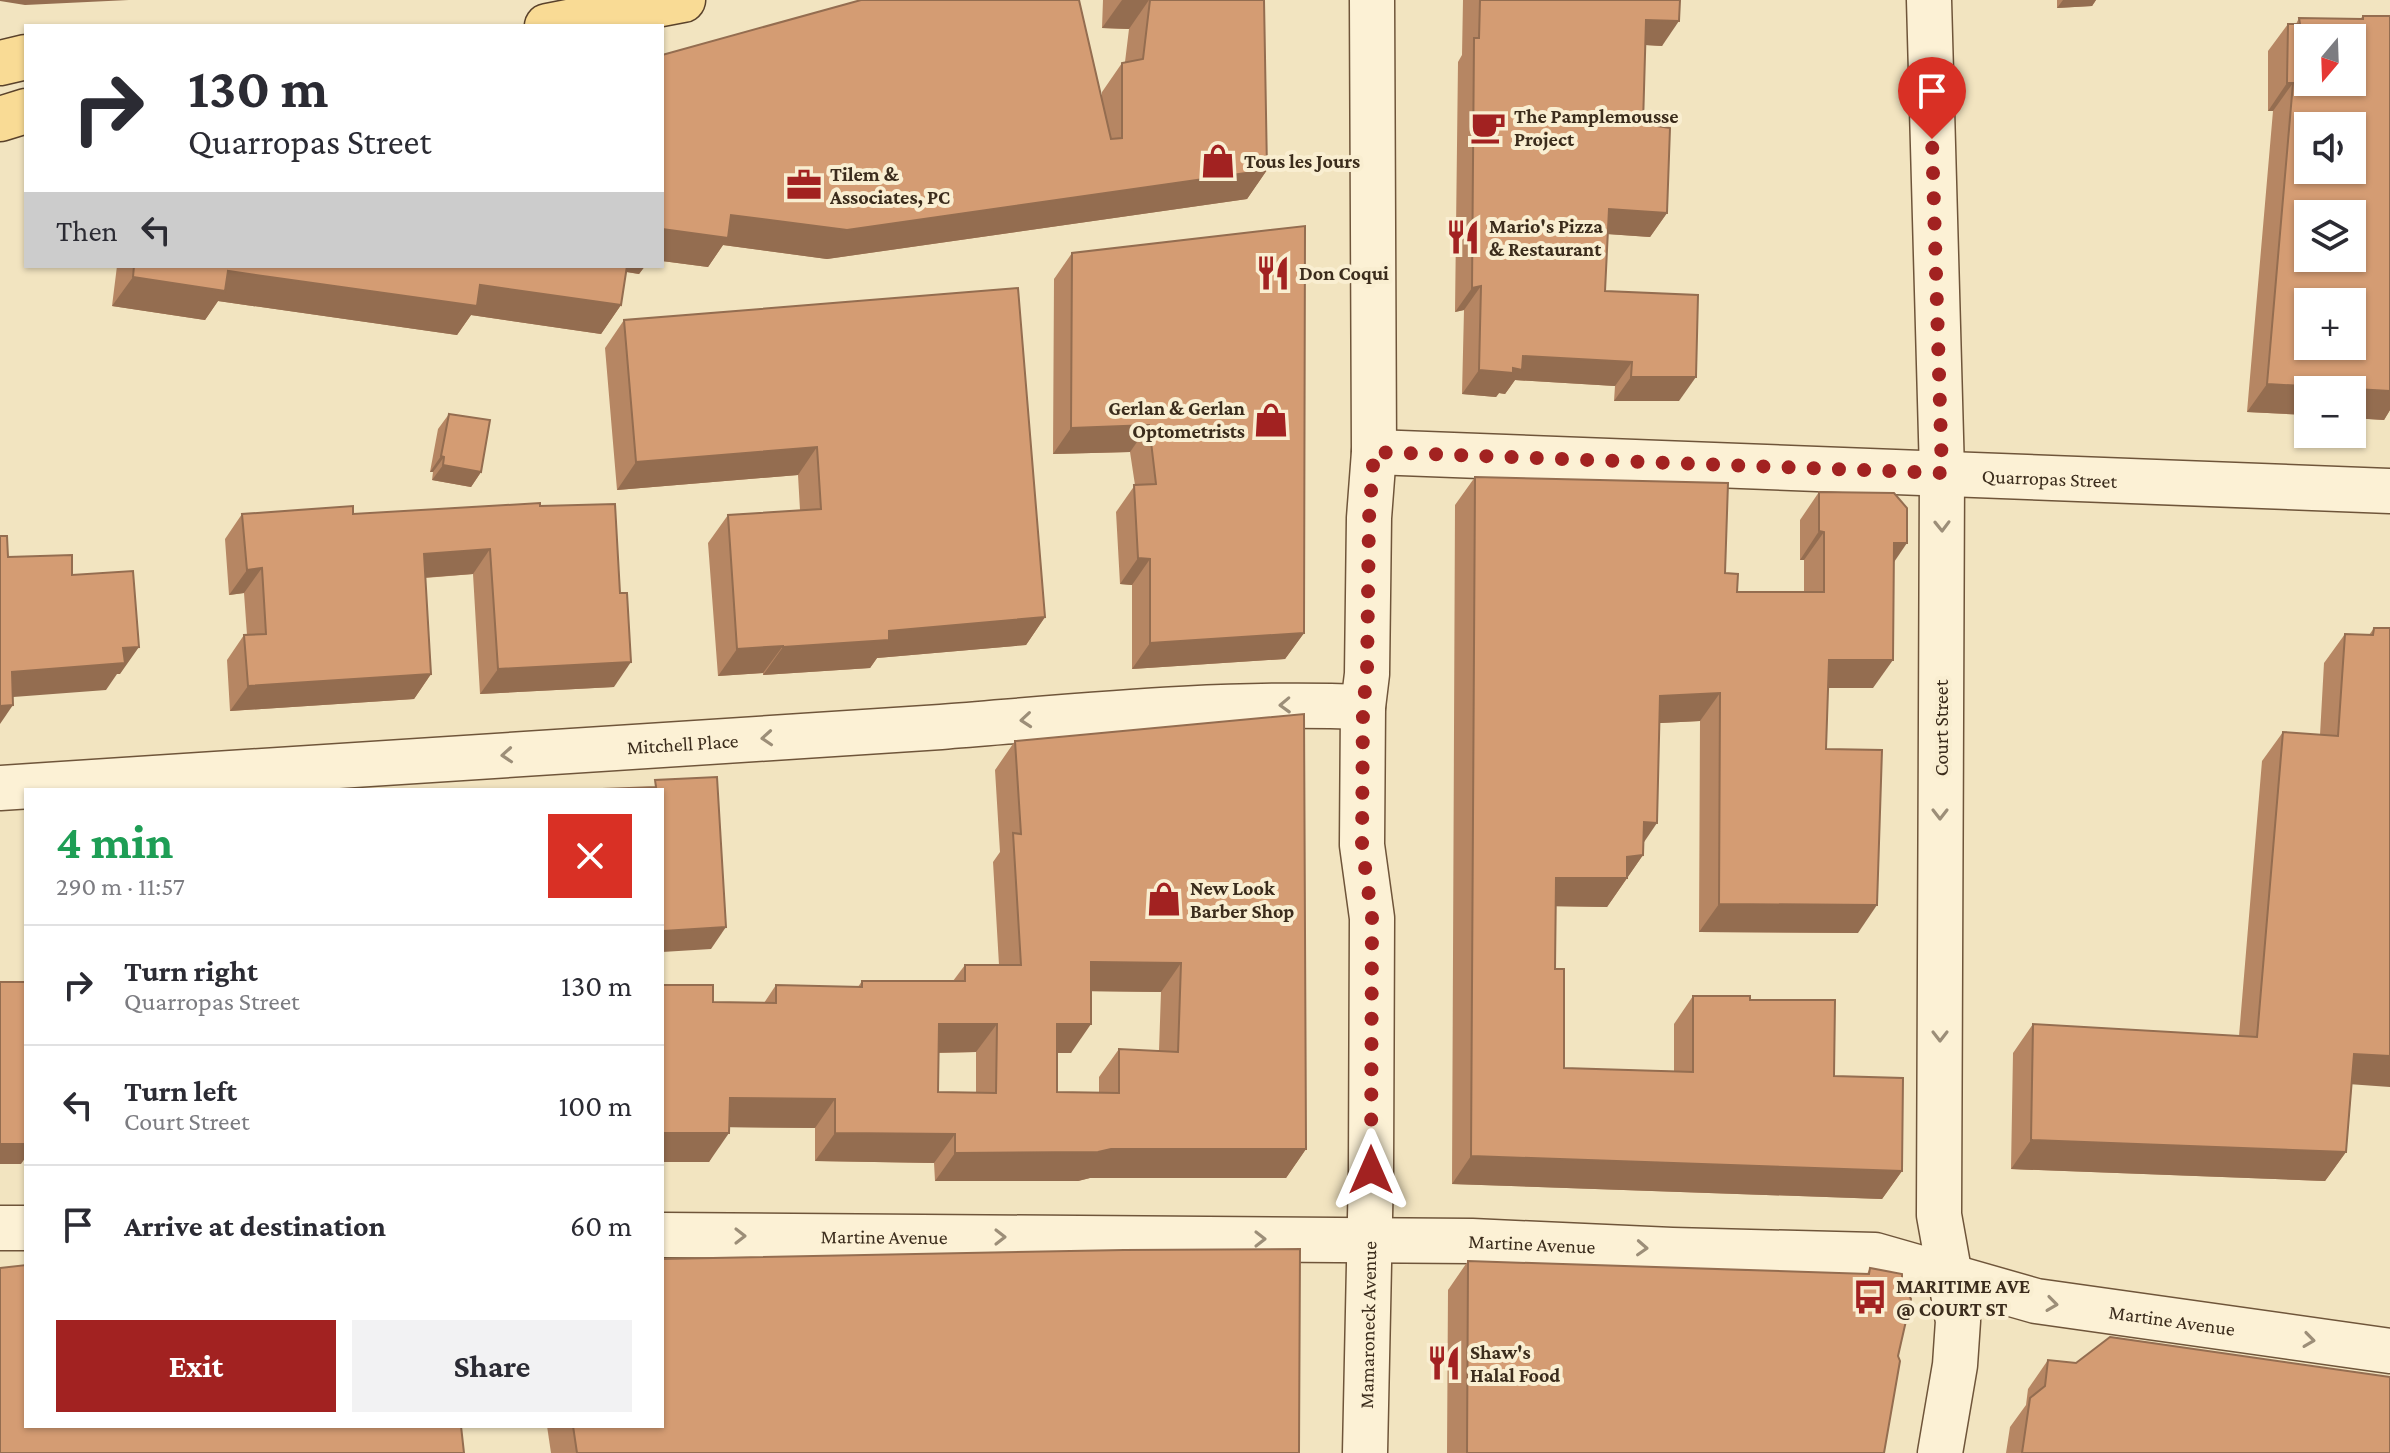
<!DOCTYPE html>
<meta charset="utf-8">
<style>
:root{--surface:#fff;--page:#f2f2f3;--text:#2b2b33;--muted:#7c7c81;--line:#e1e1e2;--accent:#a22221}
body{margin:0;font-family:"Crimson Pro",serif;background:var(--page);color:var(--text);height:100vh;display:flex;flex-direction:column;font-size:30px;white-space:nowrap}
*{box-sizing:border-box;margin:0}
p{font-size:26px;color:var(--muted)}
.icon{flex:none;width:44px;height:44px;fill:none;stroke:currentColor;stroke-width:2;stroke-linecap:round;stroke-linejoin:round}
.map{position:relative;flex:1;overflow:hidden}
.details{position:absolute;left:24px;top:788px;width:640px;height:640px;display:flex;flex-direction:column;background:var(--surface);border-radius:0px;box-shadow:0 2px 6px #0004}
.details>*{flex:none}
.guide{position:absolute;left:24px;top:24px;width:640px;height:244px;border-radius:0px;box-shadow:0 2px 6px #0004;background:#fff;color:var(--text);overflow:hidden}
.needle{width:52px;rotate:199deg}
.fabs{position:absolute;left:2294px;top:24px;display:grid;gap:16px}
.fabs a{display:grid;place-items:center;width:72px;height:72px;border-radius:0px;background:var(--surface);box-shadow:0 2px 6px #0004;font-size:40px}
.pin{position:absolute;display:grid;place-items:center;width:68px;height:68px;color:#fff;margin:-82px -34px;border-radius:50% 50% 50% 0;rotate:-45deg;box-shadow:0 0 8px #0007}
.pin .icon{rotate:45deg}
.me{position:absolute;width:88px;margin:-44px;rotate:0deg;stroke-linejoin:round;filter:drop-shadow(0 0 6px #0008)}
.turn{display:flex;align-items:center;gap:28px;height:168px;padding:0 32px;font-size:36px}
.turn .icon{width:104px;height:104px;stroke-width:2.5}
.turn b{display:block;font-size:56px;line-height:68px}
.then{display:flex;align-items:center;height:76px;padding:0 32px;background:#0003;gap:16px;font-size:30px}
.round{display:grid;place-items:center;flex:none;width:84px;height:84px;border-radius:0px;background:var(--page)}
.head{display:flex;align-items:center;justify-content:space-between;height:136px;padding:0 32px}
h1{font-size:48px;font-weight:700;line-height:60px;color:#1e9e55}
.cta{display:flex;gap:16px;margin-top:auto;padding:16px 32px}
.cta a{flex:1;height:92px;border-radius:0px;background:var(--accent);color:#fff;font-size:32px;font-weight:700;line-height:92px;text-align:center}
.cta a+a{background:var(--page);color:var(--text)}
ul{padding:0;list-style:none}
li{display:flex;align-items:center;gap:24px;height:120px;padding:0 32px;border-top:2px solid var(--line)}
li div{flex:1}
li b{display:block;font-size:30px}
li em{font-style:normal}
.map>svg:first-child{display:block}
</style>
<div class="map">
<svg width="2390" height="1453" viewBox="0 0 2390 1453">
<rect width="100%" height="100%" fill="#f2e4c0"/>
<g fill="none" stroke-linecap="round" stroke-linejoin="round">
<g stroke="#6f553a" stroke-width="47">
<g id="secondary">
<path d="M 1929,0 L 1942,473 L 1939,1215 L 1958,1321 L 1955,1365 L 1940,1453"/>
<path id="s1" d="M 1374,452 C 1713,463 2051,480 2390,491"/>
<path id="s2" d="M 0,788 L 941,727 C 1081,716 1223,701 1363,707"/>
<path d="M 0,1228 L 26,1228"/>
<path id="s3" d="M 662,1235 L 1472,1241 L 1672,1250 L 1875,1255 L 2036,1301 L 2390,1351"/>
<path id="s4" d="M 1365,1453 L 1371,1170 L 1372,918 L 1362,845 L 1363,707 L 1367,674 L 1369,518 L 1374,452 L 1372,0"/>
</g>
</g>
<g stroke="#5a422b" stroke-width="47">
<g id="primary">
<path d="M 547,26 L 683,0"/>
<path d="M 0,63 L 26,57"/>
<path d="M 0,119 L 26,111"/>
</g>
</g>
<use href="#secondary" stroke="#fcf1d5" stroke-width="44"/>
<use href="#primary" stroke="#f9db95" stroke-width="44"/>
</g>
<g fill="#b68663" fill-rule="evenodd">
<path d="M 1103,0 L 1264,0 L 1267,170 L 1247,199 L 827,259 L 723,245 L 708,267 L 662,261 L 662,55 L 1102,98 L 1102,92 L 1122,63 L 1125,62 L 1129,29 L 1102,28 Z"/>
<path d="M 1463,0 L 1680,0 L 1662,46 L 1645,45 L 1643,124 L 1667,213 L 1650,237 L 1608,234 L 1605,291 L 1679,401 L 1614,401 L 1615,386 L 1515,380 L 1505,394 L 1499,393 L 1496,397 L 1462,394 L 1464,310 L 1455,312 L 1458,62 L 1462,55 Z"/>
<path d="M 2057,0 L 2096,0 L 2092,6 L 2057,8 Z"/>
<path d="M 2363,16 L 2390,16 L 2390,410 L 2384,420 L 2352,418 L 2352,390 L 2308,390 L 2308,415 L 2247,412 L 2273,111 L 2268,111 L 2268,51 L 2288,24 L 2296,24 L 2299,18 L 2360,19 Z"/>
<path d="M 1072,253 L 1304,633 L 1285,659 L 1132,669 L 1132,585 L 1120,584 L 1116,512 L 1135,485 L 1130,452 L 1053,454 L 1054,279 Z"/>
<path d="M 117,266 L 645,266 L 639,274 L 626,272 L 621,305 L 601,334 L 471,315 L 457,335 L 218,301 L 205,320 L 112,306 Z"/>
<path d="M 1018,288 L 1045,617 L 1026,645 L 877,658 L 870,668 L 763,675 L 763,673 L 718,676 L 708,543 L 728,515 L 800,510 L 798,475 L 617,490 L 605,348 L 624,320 Z"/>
<path d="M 449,414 L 481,472 L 471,487 L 432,480 L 433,472 L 430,472 L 438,429 Z"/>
<path d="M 1475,477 L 1725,573 L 1737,592 L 1804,592 L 1804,560 L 1800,560 L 1800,520 L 1819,492 L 1893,563 L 1873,688 L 1828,688 L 1826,749 L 1858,933 L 1699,932 L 1700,721 L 1660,723 L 1643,843 L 1643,855 L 1607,907 L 1555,906 L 1555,969 L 1564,1068 L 1674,1071 L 1674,1024 L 1693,996 L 1750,1000 L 1834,1076 L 1902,1171 L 1882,1199 L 1452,1184 L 1455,505 Z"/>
<path d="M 540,506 L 614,687 L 480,694 L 473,574 L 425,578 L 431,674 L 414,699 L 230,711 L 227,660 L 244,635 L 247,635 L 244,593 L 229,595 L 225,539 L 242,514 L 353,514 Z"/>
<path d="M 2374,628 L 2352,1084 L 2346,1152 L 2325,1181 L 2011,1169 L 2013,1053 L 2033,1024 L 2239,1036 L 2262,761 L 2283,732 L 2320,735 L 2324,663 L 2345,634 L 2369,635 Z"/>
<path d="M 1304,714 L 1306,1149 L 1286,1178 L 1090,1178 L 1078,1181 L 935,1181 L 934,1163 L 815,1161 L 815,1128 L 729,1127 L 709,1162 L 713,1002 L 764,1003 L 776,985 L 858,987 L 862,981 L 953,981 L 965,965 L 999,965 L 993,862 L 1000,852 L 995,770 L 1015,741 ZM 1091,991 L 1161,992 L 1159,1051 L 1119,1049 L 1099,1077 L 1099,1093 L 1057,1092 L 1057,1053 L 1071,1053 ZM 976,1052 L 976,1092 L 938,1092 L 938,1053 Z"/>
<path d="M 1468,1261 L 1867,1274 L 1870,1268 L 1898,1356 L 1884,1453 L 1447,1453 L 1448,1290 Z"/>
<path d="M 2048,1360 L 2076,1363 L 2390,1453 L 2006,1453 L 2010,1427 L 2026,1405 L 2028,1389 Z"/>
<path d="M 547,1426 L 662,1426 L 1299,1453 L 551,1453 Z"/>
</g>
<g fill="#946d50">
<path d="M 0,0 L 129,0 L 25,5 L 0,1 Z"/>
<path d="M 1122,0 L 1149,0 L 1129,29 L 1102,28 Z"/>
<path d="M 2063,0 L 2096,0 L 2092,6 L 2057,8 Z"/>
<path d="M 1646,20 L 1679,21 L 1662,46 L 1629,44 Z"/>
<path d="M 2287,83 L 2293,83 L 2273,111 L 2268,111 Z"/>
<path d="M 1267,170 L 1247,199 L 827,259 L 723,245 L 708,267 L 662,261 L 662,229 L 731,215 Z"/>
<path d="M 1609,209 L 1667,213 L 1650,237 L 1592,233 Z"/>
<path d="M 613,266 L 645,266 L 639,274 L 610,269 Z"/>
<path d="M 228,271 L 480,285 L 621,305 L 601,334 L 471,315 L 457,335 L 218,301 L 205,320 L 112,306 L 133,277 Z"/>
<path d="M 1481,286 L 1464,310 L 1455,312 L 1472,288 Z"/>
<path d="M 1523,356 L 1632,362 L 1615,386 L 1515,380 L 1505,394 L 1499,393 L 1496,397 L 1462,394 L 1479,370 Z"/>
<path d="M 1631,377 L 1696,377 L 1679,401 L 1614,401 Z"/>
<path d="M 2267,384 L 2390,391 L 2390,410 L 2384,420 L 2352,418 L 2352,390 L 2308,390 L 2308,415 L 2247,412 Z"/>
<path d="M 1149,425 L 1130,452 L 1053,454 L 1071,428 Z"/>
<path d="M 817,447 L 798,475 L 617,490 L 636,462 Z"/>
<path d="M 441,456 L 444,457 L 433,472 L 430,472 Z"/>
<path d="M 443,465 L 481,472 L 471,487 L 432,480 Z"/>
<path d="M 1819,531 L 1824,532 L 1804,560 L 1800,560 Z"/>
<path d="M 1894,543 L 1907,543 L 1888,571 Z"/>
<path d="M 490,549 L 473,574 L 406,579 L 424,554 Z"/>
<path d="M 1138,558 L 1150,559 L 1132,585 L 1120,584 Z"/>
<path d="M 262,568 L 244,593 L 229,595 L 247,570 Z"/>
<path d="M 1045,617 L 1026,645 L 877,658 L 870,668 L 763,675 L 783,647 L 889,631 Z"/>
<path d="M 1304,633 L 1285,659 L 1132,669 L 1150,643 Z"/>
<path d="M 783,646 L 763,673 L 718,676 L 737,649 Z"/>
<path d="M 139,647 L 120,674 L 117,674 L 106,690 L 0,698 L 12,672 L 123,648 Z"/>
<path d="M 1829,660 L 1893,660 L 1873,688 L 1810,688 Z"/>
<path d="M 631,662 L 614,687 L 480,694 L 498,669 Z"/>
<path d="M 431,674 L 414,699 L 230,711 L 248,686 Z"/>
<path d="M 1720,693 L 1700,721 L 1641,724 L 1660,696 Z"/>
<path d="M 13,705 L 0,724 L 0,706 Z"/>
<path d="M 1644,822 L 1657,823 L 1638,851 Z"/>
<path d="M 1643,855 L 1607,907 L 1536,906 L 1556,878 L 1627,857 Z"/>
<path d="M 1719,904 L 1877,905 L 1858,933 L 1699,932 Z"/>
<path d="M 726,927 L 711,949 L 662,952 L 662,933 L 663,931 Z"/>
<path d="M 1091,962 L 1181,963 L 1161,992 L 1071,991 Z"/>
<path d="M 939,1024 L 997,1024 L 976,1052 L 919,1053 Z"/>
<path d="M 1057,1024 L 1091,1024 L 1071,1053 L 1037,1053 Z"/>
<path d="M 2354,1054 L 2390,1056 L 2390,1087 L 2334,1083 Z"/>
<path d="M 730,1098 L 835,1099 L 815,1128 L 709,1127 Z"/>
<path d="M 662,1133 L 729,1133 L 709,1162 L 662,1162 Z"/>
<path d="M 835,1133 L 955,1134 L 934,1163 L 815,1161 Z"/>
<path d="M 2031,1140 L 2346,1152 L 2325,1181 L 2011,1169 Z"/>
<path d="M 0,1144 L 26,1144 L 26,1157 L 21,1164 L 0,1164 Z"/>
<path d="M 1111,1149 L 1306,1149 L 1286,1178 L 1090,1178 L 1078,1181 L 935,1181 L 955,1153 Z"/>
<path d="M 1471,1156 L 1902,1171 L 1882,1199 L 1452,1184 Z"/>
</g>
<g fill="#d49c73" stroke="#946d50" stroke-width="2" fill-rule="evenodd">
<path d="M 861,0 L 1079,0 L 1111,139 L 1122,138 L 1122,63 L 1143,59 L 1150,0 L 1264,0 L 1267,170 L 847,230 L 731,215 L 728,238 L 662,229 L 662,55 Z"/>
<path d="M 1480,0 L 1680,0 L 1679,21 L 1646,20 L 1643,124 L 1670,128 L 1667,213 L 1609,209 L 1605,291 L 1698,295 L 1696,377 L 1631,377 L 1632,362 L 1523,356 L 1522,370 L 1513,368 L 1513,373 L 1479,370 L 1481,286 L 1472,288 L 1474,38 L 1479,38 Z"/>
<path d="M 2363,16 L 2390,16 L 2390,391 L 2267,384 L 2293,83 L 2287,83 L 2288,24 L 2300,24 L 2299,18 L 2363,19 ZM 2308,38 L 2352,38 L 2352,82 L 2308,82 ZM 2308,126 L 2352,126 L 2352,170 L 2308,170 ZM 2308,214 L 2352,214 L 2352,258 L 2308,258 ZM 2308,302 L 2352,302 L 2352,346 L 2308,346 Z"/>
<path d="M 1305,226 L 1304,633 L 1150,643 L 1150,559 L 1138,558 L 1134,485 L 1156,484 L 1149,425 L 1071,428 L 1072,253 Z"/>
<path d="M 134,266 L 627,266 L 621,305 L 480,285 L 477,306 L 228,271 L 225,291 L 133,277 Z"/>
<path d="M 1018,288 L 1045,617 L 889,631 L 889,640 L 783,647 L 783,646 L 737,649 L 728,515 L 821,509 L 817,447 L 636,462 L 624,320 Z"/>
<path d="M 449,414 L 490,420 L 481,472 L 443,465 L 444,457 L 441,456 Z"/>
<path d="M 1475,477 L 1728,483 L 1725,573 L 1738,574 L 1737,592 L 1824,592 L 1824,532 L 1819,531 L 1819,492 L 1894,493 L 1907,508 L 1907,543 L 1894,543 L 1893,660 L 1829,660 L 1826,749 L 1882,750 L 1877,905 L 1719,904 L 1720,693 L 1660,696 L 1657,823 L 1644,822 L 1643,855 L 1627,857 L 1627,878 L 1556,878 L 1555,969 L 1564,969 L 1564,1068 L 1693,1072 L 1693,996 L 1750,996 L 1750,1000 L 1835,1000 L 1834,1076 L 1903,1078 L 1902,1171 L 1471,1156 Z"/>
<path d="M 540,503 L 540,506 L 615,504 L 620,593 L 627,593 L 631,662 L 498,669 L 490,549 L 424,554 L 431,674 L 248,686 L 244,635 L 266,634 L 262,568 L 247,570 L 242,514 L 353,506 L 353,514 Z"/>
<path d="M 0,536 L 7,536 L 8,557 L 72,555 L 72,575 L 133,571 L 139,647 L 123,648 L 125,663 L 12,672 L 13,705 L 0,706 Z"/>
<path d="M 2374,628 L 2390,628 L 2390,1056 L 2354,1054 L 2346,1152 L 2031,1140 L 2033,1024 L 2257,1037 L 2283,732 L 2338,736 L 2345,634 L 2373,635 Z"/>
<path d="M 1304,714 L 1306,1149 L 1111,1149 L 1098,1152 L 955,1153 L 955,1134 L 835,1133 L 835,1099 L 730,1098 L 729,1133 L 662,1133 L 662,985 L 713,985 L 713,1002 L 776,1003 L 776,985 L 862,987 L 862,981 L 965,981 L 965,965 L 1021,965 L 1013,833 L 1021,834 L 1015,741 ZM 1091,962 L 1181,963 L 1178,1052 L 1119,1049 L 1119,1093 L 1057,1092 L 1057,1024 L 1091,1024 ZM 939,1024 L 997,1024 L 996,1093 L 938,1092 Z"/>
<path d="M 717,777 L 726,927 L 663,931 L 663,923 L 662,923 L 662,790 L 575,790 L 656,787 L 655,780 Z"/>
<rect x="0" y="982" width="26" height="162"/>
<path d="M 1300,1249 L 1299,1453 L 577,1453 L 573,1426 L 662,1426 L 662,1259 L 1124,1250 Z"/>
<path d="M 1468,1261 L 1869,1274 L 1870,1268 L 1902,1274 L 1902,1283 L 1911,1299 L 1898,1356 L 1900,1361 L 1884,1453 L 1467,1453 Z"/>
<path d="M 26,1265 L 26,1426 L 461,1426 L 464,1453 L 0,1453 L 0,1268 Z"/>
<path d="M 2110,1337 L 2390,1377 L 2390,1453 L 2022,1453 L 2030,1398 L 2045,1386 L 2048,1360 L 2076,1363 Z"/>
</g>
<defs><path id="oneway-chevron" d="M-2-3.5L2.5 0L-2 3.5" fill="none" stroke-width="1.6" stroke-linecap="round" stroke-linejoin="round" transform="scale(2)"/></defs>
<g stroke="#9c8e78">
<use href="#oneway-chevron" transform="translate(1942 526) rotate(89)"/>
<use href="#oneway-chevron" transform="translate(1285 705) rotate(178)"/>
<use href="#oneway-chevron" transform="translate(1026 720) rotate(175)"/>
<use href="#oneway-chevron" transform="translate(767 738) rotate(176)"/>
<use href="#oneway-chevron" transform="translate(507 755) rotate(176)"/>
<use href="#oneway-chevron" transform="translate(1940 814) rotate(90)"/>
<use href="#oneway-chevron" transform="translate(1940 1036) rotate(90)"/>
<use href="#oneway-chevron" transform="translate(740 1236)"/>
<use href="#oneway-chevron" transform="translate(1000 1237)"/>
<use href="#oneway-chevron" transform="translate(1260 1239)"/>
<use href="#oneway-chevron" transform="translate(1642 1248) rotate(3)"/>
<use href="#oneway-chevron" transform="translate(2052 1304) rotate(8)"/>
<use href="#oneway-chevron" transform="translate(2309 1340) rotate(8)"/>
</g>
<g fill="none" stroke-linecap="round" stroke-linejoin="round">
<path stroke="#a22221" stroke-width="14" stroke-dasharray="0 25.2" d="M 1371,1170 L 1372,918 L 1362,845 L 1363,707 L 1367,674 L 1369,518 L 1374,452 L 1942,473 L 1932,139"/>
</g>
<defs>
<g id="cafe-bare" transform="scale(2.76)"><path d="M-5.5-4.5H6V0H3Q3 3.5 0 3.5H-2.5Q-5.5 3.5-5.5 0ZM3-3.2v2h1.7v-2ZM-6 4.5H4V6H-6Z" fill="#a22221" stroke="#f9eed1" stroke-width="2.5" paint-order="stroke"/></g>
<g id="shop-bare" transform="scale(2.76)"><path d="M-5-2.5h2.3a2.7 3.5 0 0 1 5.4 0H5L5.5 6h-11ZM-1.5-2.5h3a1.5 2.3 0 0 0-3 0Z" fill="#a22221" stroke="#f9eed1" stroke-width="2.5" paint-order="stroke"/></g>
<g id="office-bare" transform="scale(2.76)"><path d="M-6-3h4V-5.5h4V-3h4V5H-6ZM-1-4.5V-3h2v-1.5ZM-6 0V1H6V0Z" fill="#a22221" stroke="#f9eed1" stroke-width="2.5" paint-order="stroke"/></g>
<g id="restaurant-bare" transform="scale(2.76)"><path d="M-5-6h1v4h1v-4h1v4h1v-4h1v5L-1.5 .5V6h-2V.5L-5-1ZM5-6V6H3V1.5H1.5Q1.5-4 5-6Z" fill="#a22221" stroke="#f9eed1" stroke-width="2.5" paint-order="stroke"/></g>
<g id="bus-bare" transform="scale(2.76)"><path d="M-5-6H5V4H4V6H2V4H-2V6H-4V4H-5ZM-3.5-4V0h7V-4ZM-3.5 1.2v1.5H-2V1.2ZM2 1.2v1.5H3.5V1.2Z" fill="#a22221" stroke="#f9eed1" stroke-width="2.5" paint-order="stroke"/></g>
</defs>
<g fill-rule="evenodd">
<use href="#cafe-bare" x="1488" y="127"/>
<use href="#shop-bare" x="1218" y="161"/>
<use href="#office-bare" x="804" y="185"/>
<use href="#restaurant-bare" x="1463" y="237"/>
<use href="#restaurant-bare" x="1273" y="273"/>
<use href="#shop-bare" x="1271" y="420"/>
<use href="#shop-bare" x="1164" y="899"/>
<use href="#bus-bare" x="1870" y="1297"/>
<use href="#restaurant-bare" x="1444" y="1363"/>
</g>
<g text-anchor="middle" stroke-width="8" stroke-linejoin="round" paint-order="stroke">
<g font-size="20" font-weight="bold" fill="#3b2c1c" stroke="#f9eed1" text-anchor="start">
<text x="1514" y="123">The Pamplemousse<tspan x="1514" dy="23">Project</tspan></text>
<text x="1244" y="168">Tous les Jours</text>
<text x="830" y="181">Tilem &amp;<tspan x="830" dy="23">Associates, PC</tspan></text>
<text x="1489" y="233">Mario's Pizza<tspan x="1489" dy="23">&amp; Restaurant</tspan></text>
<text x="1299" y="280">Don Coqui</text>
<text x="1245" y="415" text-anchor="end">Gerlan &amp; Gerlan<tspan x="1245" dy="23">Optometrists</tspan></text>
<text x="1190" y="895">New Look<tspan x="1190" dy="23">Barber Shop</tspan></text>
<text x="1896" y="1293">MARITIME AVE<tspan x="1896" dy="23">@ COURT ST</tspan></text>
<text x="1470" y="1359">Shaw's<tspan x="1470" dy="23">Halal Food</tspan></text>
</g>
<g font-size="20" fill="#3b2c1c" stroke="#f9eed1">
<text dy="7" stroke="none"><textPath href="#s1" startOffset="676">Quarropas Street</textPath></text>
<text transform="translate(1941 728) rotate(-90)" y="7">Court Street</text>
<text dy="7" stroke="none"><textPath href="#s2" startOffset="684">Mitchell Place</textPath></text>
<text dy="7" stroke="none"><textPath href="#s3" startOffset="222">Martine Avenue</textPath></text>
<text dy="7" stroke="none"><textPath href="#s3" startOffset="870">Martine Avenue</textPath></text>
<text dy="7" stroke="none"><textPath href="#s3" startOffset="1518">Martine Avenue</textPath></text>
<text dy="7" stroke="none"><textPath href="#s4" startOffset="128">Mamaroneck Avenue</textPath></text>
</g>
</g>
</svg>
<div class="fabs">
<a><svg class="needle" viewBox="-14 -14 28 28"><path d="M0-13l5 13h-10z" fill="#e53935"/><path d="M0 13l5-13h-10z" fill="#7c7c81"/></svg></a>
<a><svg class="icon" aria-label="sound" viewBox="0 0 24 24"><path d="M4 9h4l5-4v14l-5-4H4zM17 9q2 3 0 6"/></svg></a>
<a><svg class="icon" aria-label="layers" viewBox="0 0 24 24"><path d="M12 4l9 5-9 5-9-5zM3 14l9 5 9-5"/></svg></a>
<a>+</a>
<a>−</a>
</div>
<div class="pin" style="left:1932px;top:139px;background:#d93025"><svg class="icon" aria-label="arrive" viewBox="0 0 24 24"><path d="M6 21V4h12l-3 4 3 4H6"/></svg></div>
<svg class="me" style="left:1371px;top:1170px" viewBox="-20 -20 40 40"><path d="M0-17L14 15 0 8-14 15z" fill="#a22221" stroke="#fff" stroke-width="4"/></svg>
<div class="guide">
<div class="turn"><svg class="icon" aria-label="right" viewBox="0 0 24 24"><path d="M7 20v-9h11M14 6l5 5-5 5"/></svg><div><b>130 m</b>Quarropas Street</div></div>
<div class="then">Then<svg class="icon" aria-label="left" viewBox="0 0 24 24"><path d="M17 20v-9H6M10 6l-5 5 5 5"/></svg></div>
</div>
<section class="details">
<div class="head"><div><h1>4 min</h1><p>290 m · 11:57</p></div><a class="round" style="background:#d93025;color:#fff"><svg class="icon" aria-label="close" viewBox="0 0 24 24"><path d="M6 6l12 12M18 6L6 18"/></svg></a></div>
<ul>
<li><svg class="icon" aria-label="right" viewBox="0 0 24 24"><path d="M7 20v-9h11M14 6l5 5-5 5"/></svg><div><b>Turn right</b><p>Quarropas Street</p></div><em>130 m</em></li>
<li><svg class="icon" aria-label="left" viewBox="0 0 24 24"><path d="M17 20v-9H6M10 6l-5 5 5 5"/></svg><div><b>Turn left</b><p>Court Street</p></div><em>100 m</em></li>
<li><svg class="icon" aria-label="arrive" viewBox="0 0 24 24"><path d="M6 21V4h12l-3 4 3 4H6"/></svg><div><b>Arrive at destination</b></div><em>60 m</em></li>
</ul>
<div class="cta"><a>Exit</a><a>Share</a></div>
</section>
</div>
